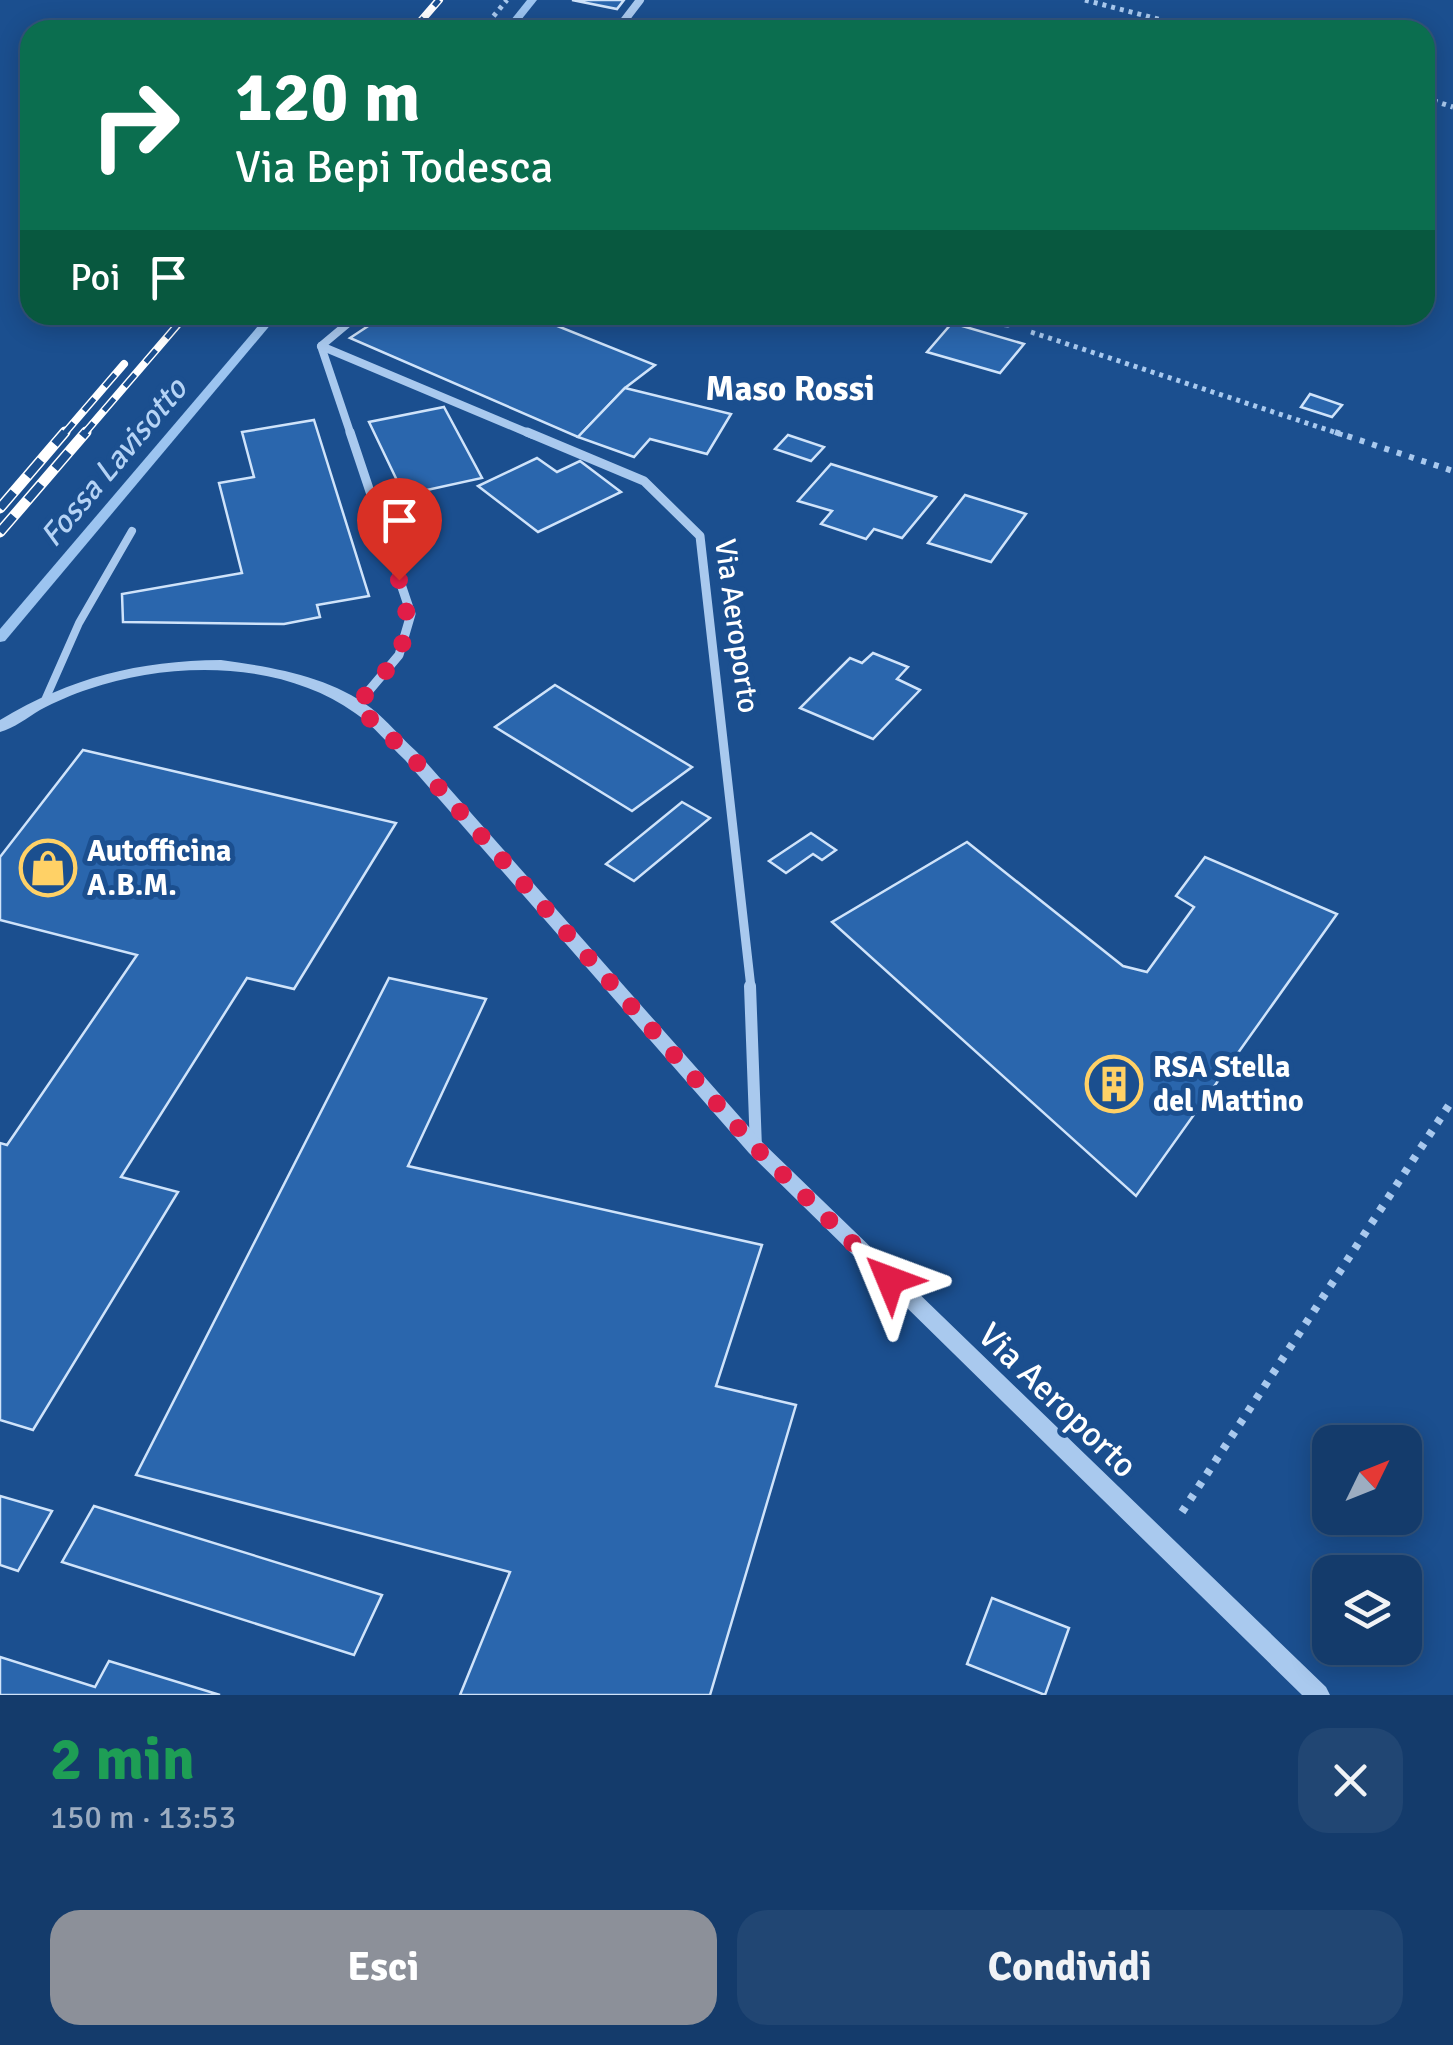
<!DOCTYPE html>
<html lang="it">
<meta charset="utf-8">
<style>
:root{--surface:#143b6b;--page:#214673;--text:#f1f3f6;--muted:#9dadc1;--line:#33557e;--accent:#8c9099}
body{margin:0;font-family:Signika,sans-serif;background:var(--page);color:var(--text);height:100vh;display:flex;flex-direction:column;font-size:38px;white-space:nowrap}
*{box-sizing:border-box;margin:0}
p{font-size:32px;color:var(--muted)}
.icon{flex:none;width:55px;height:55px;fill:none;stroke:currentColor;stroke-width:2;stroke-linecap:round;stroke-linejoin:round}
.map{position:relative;height:1695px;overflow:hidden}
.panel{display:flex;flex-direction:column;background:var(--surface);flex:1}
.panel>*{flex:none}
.banner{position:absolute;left:20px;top:20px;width:1415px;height:305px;border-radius:30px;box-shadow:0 5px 25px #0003,0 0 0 2px var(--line);background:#0b6e4f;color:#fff;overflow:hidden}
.needle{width:65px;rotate:47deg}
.buttons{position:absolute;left:1312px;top:1425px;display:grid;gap:20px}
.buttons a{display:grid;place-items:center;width:110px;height:110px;border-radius:20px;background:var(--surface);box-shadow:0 5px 25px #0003,0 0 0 2px var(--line);font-size:50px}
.pin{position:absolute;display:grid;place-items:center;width:85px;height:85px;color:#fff;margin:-102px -42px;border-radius:50% 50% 50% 0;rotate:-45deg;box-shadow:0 0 10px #0007}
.pin .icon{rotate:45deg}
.me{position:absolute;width:110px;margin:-55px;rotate:314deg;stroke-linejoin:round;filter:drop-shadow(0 0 8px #0008)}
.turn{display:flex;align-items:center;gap:35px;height:210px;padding:0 50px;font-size:45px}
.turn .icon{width:130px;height:130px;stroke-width:2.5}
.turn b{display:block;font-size:70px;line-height:85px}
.then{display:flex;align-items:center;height:95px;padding:0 50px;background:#0003;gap:20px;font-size:38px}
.round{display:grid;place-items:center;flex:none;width:105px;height:105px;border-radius:30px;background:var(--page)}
.head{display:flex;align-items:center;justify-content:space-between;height:170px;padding:0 50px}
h1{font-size:60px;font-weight:700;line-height:75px;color:#1e9e55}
.button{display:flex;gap:20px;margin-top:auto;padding:20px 50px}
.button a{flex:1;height:115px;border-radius:30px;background:var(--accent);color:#fff;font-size:40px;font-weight:700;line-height:115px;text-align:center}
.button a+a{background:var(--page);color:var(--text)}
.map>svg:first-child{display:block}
</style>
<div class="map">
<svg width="1453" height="1695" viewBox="0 0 1453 1695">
<rect width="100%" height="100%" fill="#1b4f8f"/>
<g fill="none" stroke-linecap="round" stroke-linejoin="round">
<g fill="#9cc4f0" fill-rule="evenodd">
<path d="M 527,0 L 537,0 L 513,30 L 503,30 Z"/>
<path d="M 268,317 L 272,319 L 272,323 L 5,641 L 0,642 L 0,629 L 264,319 Z"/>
</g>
</g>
<g fill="#2a66ad" stroke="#cfe3fa" stroke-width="2.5">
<path d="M 572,0 L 624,0 L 617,9 Z"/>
<path d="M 385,315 L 530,315 L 655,365 L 625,388 L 578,437 L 350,338 Z"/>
<path d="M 952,323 L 1024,344 L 1000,373 L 927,352 Z"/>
<path d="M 625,388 L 731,414 L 707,454 L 650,439 L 634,457 L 578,437 Z"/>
<path d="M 1310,394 L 1342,405 L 1332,417 L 1301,407 Z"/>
<path d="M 444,407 L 482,478 L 404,495 L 369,422 Z"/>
<path d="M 314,420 L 369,596 L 317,605 L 320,617 L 284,624 L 123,622 L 122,594 L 242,573 L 219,483 L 254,477 L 242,432 Z"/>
<path d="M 788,435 L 824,447 L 811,461 L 775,449 Z"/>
<path d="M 537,458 L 557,472 L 580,461 L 621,492 L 538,532 L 478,486 Z"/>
<path d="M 831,464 L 936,497 L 902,538 L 874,529 L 866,539 L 821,524 L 832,511 L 798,501 Z"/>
<path d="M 965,495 L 1026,514 L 991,562 L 928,543 Z"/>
<path d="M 873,653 L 908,667 L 897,679 L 920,690 L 873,739 L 800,708 L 850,658 L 862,663 Z"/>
<path d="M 555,685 L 692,767 L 632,811 L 495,727 Z"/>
<path d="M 83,750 L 396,823 L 294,989 L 247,978 L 121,1177 L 178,1192 L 33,1430 L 0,1420 L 0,1143 L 7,1145 L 137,955 L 0,920 L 0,857 Z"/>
<path d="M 682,802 L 710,818 L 634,881 L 606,864 Z"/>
<path d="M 811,833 L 836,850 L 822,860 L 813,854 L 786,873 L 769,861 Z"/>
<path d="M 967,842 L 1123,966 L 1147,972 L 1194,907 L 1176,896 L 1205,857 L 1337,914 L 1136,1196 L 832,922 Z"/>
<path d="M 389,978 L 486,999 L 408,1166 L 762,1245 L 716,1386 L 796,1405 L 710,1695 L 460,1695 L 510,1572 L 136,1475 Z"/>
<path d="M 0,1496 L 52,1511 L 18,1571 L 0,1565 Z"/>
<path d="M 94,1506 L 382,1595 L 354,1655 L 62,1562 Z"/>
<path d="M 992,1598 L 1069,1628 L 1045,1695 L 967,1664 Z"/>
<path d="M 0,1657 L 95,1687 L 109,1661 L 220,1695 L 0,1695 Z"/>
</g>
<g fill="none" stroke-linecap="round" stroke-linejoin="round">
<g stroke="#a9c9ee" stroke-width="5" stroke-dasharray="4 5" stroke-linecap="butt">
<path d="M 1085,0 L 1200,30"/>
<path d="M 482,30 L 507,0"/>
<path d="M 1425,98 L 1453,107"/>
<path d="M 1031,332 L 1343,435"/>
</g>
<path stroke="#a9c9ee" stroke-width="6" stroke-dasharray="5 8" stroke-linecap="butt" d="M 1335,432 L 1453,471"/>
<path stroke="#a9c9ee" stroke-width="8" stroke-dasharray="6 9" stroke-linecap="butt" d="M 1182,1512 L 1453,1099"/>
<path stroke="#a9c9ee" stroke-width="5" d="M 828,315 L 873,323 L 945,318 L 1008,325"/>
<path stroke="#a9c9ee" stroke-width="8" d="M 45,700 L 79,623 L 132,531"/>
<g stroke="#a9c9ee" stroke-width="8">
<path d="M 617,30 L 640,0"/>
<path d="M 321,346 L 533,435"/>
<path d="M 351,435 L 321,346 L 358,315"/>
</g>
<g stroke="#a9c9ee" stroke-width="9">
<path d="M 350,432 L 411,614 L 399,655 L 356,706"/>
<path d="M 527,432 L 644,481 L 700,536 L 751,988"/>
</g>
<path stroke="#a9c9ee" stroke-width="12" d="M 750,986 L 756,1148"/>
<path fill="#a9c9ee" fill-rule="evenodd" d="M 221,660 C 272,667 329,676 371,708 C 388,721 401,738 417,752 L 763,1143 L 1326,1687 L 1330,1695 L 1302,1695 L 749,1153 L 405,760 C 388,744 374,726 355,713 C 281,660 171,661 89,689 C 73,694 55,702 40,710 C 27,718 14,728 0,732 L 0,720 C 72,677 138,661 221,660 Z"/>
<g stroke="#fff" stroke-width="8">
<g id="rail-far1">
<path d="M 413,30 L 439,0"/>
<path d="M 63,435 L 124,364"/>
<path d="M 83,435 L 186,315"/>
</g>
</g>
<g stroke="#fff" stroke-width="11">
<g id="rail">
<path d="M 0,508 L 65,432"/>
<path d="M 0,532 L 86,432"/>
</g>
</g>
<use href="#rail-far1" stroke="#1b4f8f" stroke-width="5" stroke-dasharray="16" stroke-linecap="butt"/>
<use href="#rail" stroke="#1b4f8f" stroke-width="8" stroke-dasharray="21" stroke-linecap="butt"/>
</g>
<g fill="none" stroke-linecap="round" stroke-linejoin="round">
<path stroke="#e11d48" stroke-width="18" stroke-dasharray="0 32.4" d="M 399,580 C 420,642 395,660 356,706 L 411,756 L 756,1148 L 890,1280"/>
</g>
<defs>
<g id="shop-ring" transform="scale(2.875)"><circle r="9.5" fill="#1b4f8f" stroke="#ffd166" stroke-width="1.5"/><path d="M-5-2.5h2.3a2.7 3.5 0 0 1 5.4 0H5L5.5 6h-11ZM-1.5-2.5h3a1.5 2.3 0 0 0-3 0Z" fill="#ffd166"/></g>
<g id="building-ring" transform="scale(2.875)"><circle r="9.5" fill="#1b4f8f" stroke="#ffd166" stroke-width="1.5"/><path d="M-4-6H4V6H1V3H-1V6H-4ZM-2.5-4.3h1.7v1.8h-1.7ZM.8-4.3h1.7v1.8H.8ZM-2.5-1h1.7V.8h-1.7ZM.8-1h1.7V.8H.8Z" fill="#ffd166"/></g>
</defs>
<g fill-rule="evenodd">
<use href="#shop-ring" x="48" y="868"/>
<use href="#building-ring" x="1114" y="1084"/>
</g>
<g text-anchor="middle" stroke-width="10" stroke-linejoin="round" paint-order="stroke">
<g font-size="30" fill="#fff" stroke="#1b4f8f">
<text transform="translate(737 626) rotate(82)" y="10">Via Aeroporto</text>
</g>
<g font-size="30" font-weight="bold" fill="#fff" stroke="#1b4f8f" text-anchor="start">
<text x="87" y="861">Autofficina<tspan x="87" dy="34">A.B.M.</tspan></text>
<text x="1153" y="1077">RSA Stella<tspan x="1153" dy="34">del Mattino</tspan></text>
</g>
<g font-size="32" font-style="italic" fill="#b5d3f5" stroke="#1b4f8f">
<text transform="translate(113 462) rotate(-50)" y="11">Fossa Lavisotto</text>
</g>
<g font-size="35" font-weight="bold" fill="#fff" stroke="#1b4f8f">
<text x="790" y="400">Maso Rossi</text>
</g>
<g font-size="35" fill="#fff" stroke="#1b4f8f">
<text transform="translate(1058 1400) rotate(44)" y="12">Via Aeroporto</text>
</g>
</g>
</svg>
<div class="buttons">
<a><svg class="needle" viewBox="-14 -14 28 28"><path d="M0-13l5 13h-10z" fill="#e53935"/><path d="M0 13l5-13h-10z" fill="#9dadc1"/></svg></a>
<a><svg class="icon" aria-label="layers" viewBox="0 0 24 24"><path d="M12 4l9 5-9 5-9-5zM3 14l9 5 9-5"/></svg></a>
</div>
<div class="pin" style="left:399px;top:580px;background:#d93025"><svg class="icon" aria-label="arrive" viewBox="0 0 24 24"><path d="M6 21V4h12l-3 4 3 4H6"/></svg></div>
<svg class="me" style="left:890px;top:1280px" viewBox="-20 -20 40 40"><path d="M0-17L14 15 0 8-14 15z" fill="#e11d48" stroke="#fff" stroke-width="4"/></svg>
<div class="banner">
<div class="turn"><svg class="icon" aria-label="right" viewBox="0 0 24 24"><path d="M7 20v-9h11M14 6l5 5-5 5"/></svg><div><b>120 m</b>Via Bepi Todesca</div></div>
<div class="then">Poi<svg class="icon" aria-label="arrive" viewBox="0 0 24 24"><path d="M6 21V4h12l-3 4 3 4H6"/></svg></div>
</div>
</div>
<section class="panel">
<div class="head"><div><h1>2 min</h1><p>150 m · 13:53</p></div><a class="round"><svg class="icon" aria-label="close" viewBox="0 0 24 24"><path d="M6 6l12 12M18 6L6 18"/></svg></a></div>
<div class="button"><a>Esci</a><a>Condividi</a></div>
</section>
